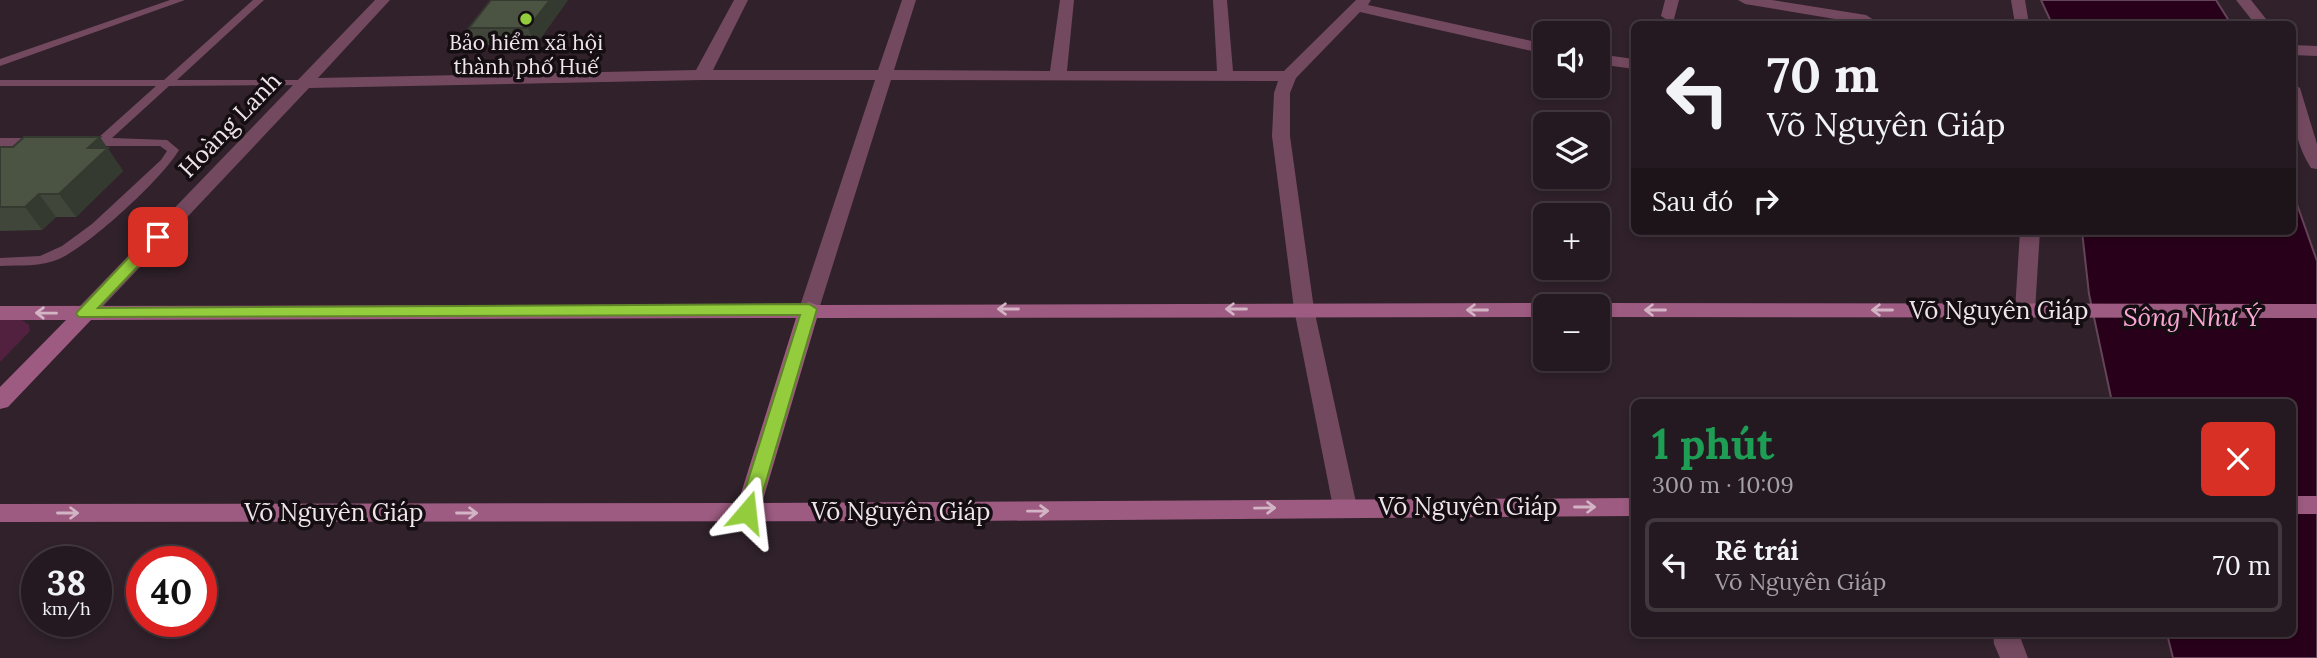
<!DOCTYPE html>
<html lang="vi">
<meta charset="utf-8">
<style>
:root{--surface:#241920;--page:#30262d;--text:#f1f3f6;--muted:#a3a0a5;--line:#41383e}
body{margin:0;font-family:Lora,serif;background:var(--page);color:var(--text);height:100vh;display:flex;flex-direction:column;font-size:26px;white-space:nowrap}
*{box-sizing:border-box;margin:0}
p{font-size:23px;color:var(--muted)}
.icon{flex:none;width:38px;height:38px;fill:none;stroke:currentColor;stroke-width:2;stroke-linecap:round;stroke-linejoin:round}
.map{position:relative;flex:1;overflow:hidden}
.side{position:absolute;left:1631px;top:399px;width:665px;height:238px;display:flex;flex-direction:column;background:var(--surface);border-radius:10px;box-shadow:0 4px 10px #0003,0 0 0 2px var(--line)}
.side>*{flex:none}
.guide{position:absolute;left:1631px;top:21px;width:665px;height:214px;border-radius:10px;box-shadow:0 4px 10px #0003,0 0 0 2px var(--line);background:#241920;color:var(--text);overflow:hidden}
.tools{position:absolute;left:1533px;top:21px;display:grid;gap:14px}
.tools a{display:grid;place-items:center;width:77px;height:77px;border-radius:10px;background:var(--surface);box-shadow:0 4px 10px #0003,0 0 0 2px var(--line);font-size:35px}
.speed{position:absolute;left:21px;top:546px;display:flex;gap:14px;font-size:35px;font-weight:700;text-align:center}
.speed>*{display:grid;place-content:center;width:91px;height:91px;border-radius:50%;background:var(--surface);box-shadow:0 4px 10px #0003,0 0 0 2px var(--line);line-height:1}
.speed small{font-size:18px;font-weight:400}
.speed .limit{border:10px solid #d22;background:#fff;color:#111}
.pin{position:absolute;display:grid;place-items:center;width:60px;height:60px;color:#fff;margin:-30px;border-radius:14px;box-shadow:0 4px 10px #0006}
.me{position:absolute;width:77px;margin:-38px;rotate:17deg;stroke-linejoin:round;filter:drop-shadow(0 0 5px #0008)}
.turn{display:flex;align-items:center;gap:24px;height:147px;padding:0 21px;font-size:32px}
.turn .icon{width:91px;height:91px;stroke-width:2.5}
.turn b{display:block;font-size:49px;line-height:60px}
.then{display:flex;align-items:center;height:66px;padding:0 21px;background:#0003;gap:14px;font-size:26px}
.round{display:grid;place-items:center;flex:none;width:74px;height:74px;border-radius:10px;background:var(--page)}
.headline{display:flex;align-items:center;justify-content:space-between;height:119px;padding:0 21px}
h1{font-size:42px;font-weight:700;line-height:52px;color:#1e9e55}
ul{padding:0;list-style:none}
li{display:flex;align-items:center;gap:21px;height:94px;margin:0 14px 10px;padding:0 7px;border:4px solid var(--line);border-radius:10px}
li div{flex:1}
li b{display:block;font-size:26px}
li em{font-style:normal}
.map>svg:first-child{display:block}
</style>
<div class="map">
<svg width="2317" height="658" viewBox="0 0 2317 658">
<rect width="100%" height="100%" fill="#30212a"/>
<path fill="#52213f" d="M 0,320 L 22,320 L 29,325 L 30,331 L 0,362 Z"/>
<g fill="#28001a" stroke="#644458" stroke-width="2">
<path d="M 2041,0 L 2216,0 L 2231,24 L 2052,24 Z"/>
<path d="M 2293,193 L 2317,261 L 2317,658 L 2173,658 L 2167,634 L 2292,634 L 2292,402 L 2112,402 L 2089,294 L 2082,231 L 2292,231 Z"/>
</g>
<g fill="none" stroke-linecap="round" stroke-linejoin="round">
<g fill="#734960" fill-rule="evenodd">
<path d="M 170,0 L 185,0 L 0,66 L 0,59 Z"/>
<path d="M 253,0 L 264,0 L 177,80 L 304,80 L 308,81 L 308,85 L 169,86 L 112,138 L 167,140 L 179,150 C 163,178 89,246 59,259 C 41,267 20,265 0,266 L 0,258 L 40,256 L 62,246 L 92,224 L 161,160 L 167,151 L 160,146 L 84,146 L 78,142 L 84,138 L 98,138 L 156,86 L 0,86 L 0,80 L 164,80 Z"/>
<path d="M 0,138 L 36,138 L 42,142 L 36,146 L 0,146 Z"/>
</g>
<g fill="#734960" fill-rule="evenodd">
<path d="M 375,0 L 390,0 L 318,78 L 696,70 L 734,0 L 748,0 L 713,70 L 878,70 L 902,0 L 916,0 L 894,70 L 1050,71 L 1060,0 L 1074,0 L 1067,71 L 1217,71 L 1213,0 L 1227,0 L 1233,71 L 1284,71 L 1356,0 L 1371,0 L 1368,5 L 1545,44 L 1545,54 L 1360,12 L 1296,78 L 1290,93 L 1290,136 L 1314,309 L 1357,507 L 1354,514 L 1345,516 L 1336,514 L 1333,507 L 1294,309 L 1272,136 L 1274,93 L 1278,81 L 891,80 L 819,309 L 816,314 L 802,314 L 799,309 L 875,80 L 702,80 L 309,88 L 91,319 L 77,319 L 74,314 L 77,309 Z"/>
<path d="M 1665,0 L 1679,0 L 1674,19 L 1669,21 L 1661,16 Z"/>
<path d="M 1738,0 L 1772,0 L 1866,15 L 1874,20 L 1865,24 L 1745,4 Z"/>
<path d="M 2011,0 L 2025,0 L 2029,24 L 2015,24 Z"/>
<path d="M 2236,0 L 2251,0 L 2270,24 L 2255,24 Z"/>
<path d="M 2292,45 L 2317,46 L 2317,56 L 2292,55 Z"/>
<path d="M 1598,54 L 1634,59 L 1634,69 L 1598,64 Z"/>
<path d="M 2292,83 L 2300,88 L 2317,144 L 2317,169 L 2311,168 C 2294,142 2292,113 2292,83 Z"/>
<path d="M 2020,231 L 2040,231 L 2035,311 L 2032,316 L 2018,316 L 2015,311 Z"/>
<path d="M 1993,634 L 2019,634 L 2028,658 L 2000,658 L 1994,644 Z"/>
</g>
<g fill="#9d5b81" fill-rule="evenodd">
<path d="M 809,302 L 817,305 L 1545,303 L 1553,306 L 1545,306 L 1545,317 L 817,318 L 762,503 L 1634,498 L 1634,516 L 968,521 L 0,522 L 0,504 L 738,503 L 796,318 L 91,320 L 8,407 L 0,409 L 0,387 L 66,320 L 0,320 L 0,306 L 801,305 Z"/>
<path d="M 1598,303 L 2317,304 L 2317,318 L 1598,317 L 1598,306 L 1590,306 Z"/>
<rect x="2292" y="496" width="25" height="18"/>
</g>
</g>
<g fill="#40473a">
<path d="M 568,0 L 535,46 L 476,45 L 469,28 Z"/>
<path d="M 100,137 L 123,171 L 76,217 L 56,217 L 42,230 L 0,231 L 0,147 L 13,147 Z"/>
</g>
<g fill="#343a2f">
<path d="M 550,0 L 568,0 L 535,46 L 528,28 Z"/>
<path d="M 100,137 L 123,171 L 76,217 L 59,194 L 88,148 Z"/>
<path d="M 39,194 L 56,217 L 42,230 L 25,207 Z"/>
</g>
<g fill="#4b5343" stroke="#343a2f" stroke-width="2">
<path d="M 491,0 L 550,0 L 528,28 L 469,28 Z"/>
<path d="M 24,137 L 100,137 L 88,148 L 108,148 L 59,194 L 39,194 L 25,207 L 0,207 L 0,147 L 13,147 Z"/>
</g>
<defs><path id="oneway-shaft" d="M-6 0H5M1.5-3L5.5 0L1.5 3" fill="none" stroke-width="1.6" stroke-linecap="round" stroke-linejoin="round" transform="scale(1.75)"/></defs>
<g stroke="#d2b4c5">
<use href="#oneway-shaft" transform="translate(1008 309) rotate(180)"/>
<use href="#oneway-shaft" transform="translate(1236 309) rotate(180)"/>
<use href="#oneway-shaft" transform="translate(1477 310) rotate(-180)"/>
<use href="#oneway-shaft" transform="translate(1655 310) rotate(-180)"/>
<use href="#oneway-shaft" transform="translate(1882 310) rotate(-180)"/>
<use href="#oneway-shaft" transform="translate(46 313) rotate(-179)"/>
<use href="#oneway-shaft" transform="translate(1585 507)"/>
<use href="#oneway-shaft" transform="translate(1265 508) rotate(-1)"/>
<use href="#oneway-shaft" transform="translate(1038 511) rotate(-1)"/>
<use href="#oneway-shaft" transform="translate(68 513)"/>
<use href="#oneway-shaft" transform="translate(467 513)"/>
</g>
<path fill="#93cd3e" stroke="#608528" stroke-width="2" d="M 158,232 L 163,233 L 165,237 L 163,240 L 98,308 L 809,304 L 817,309 L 757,512 L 754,517 L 747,520 L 741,517 L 738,512 L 800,315 L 79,317 L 76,314 L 79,310 L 152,233 Z"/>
<circle fill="#93cd3e" stroke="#140d11" stroke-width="2.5" cx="526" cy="19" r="7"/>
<g text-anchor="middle" stroke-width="7" stroke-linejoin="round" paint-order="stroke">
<g font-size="21" fill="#efe4ea" stroke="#140d11">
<text x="526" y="50">Bảo hiểm xã hội<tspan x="526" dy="24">thành phố Huế</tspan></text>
</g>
<g font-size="24" fill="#efe4ea" stroke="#140d11">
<text transform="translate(230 125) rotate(-46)" y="8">Hoàng Lanh</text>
<text x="1999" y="319">Võ Nguyên Giáp</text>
<text x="1468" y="515">Võ Nguyên Giáp</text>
<text x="901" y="520">Võ Nguyên Giáp</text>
<text x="334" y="521">Võ Nguyên Giáp</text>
</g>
<g font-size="26" font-style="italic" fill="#faa5d4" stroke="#140d11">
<text x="2192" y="326">Sông Như Ý</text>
</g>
</g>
</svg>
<div class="tools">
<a><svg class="icon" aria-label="sound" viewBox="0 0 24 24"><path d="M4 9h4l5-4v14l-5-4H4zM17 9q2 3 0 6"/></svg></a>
<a><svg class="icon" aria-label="layers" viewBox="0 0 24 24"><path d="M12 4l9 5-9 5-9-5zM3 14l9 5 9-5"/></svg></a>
<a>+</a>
<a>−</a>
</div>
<div class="speed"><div>38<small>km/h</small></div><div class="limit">40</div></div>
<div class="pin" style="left:158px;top:237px;background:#d93025"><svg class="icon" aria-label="arrive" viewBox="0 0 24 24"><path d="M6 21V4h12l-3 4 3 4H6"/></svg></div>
<svg class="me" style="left:747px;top:512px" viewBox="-20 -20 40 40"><path d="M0-17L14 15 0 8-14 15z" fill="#93cd3e" stroke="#fff" stroke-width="4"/></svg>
<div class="guide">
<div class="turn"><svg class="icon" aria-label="left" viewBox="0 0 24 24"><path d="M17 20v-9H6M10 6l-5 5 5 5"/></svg><div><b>70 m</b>Võ Nguyên Giáp</div></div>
<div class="then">Sau đó<svg class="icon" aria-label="right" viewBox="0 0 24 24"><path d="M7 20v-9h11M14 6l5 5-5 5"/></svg></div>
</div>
<section class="side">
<div class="headline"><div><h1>1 phút</h1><p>300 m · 10:09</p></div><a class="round" style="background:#d93025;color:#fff"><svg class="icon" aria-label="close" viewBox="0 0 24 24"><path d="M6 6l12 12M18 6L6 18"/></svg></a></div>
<ul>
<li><svg class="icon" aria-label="left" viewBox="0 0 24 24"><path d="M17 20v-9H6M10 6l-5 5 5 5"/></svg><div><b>Rẽ trái</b><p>Võ Nguyên Giáp</p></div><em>70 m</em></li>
</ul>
</section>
</div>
